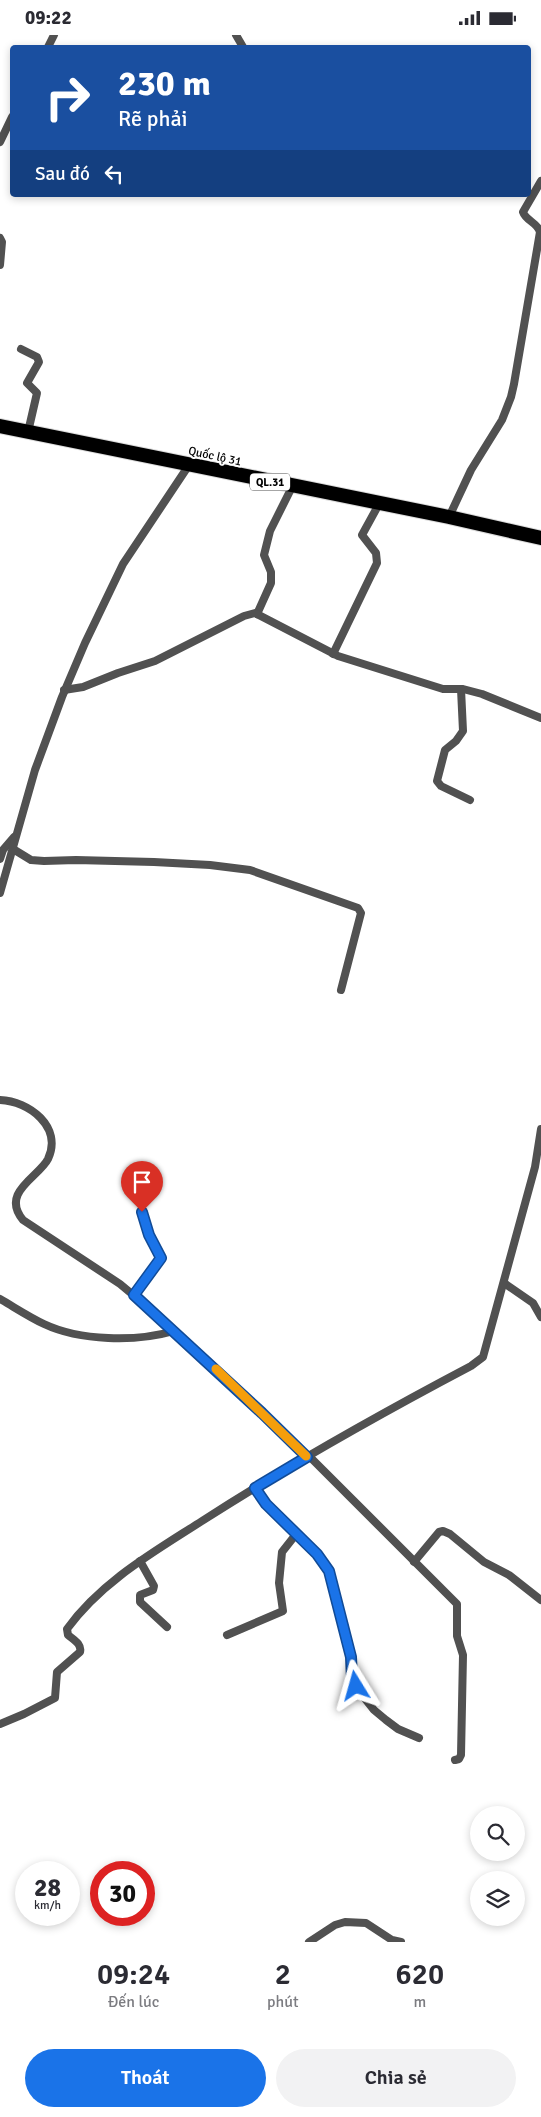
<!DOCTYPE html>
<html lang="vi">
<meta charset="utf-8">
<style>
:root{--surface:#fff;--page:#f2f2f3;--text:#2b2b33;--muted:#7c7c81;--accent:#1a73e8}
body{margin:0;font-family:Signika,sans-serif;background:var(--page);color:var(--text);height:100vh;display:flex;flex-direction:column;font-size:19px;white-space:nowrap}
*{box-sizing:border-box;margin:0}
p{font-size:16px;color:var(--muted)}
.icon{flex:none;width:28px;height:28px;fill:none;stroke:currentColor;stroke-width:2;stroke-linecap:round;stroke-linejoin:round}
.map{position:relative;height:1907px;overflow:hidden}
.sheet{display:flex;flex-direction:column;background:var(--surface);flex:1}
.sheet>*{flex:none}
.banner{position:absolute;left:10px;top:10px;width:521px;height:152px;border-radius:5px;box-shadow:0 2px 8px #0003;background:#1a4fa0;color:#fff;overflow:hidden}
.tools{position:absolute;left:470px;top:1771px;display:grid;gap:10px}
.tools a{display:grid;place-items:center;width:55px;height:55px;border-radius:50%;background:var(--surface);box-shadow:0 2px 8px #0003;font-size:25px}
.speed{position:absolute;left:15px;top:1826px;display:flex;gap:10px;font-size:25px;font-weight:700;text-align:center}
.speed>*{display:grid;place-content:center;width:65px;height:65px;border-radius:50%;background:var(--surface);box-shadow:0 2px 8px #0003;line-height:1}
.speed small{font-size:12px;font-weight:400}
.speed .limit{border:8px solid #d22;background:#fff;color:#111}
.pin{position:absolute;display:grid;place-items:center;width:42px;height:42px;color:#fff;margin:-51px -21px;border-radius:50% 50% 50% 0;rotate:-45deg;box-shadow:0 0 5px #0007}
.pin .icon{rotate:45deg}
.me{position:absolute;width:55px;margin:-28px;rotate:352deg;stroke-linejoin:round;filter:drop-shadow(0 0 4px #0008)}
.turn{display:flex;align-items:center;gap:18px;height:105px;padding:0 25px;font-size:22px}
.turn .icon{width:65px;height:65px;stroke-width:2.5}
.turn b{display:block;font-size:35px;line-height:42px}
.then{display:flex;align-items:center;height:48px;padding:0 25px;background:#0003;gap:10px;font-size:19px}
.eta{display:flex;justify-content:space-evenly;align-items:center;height:85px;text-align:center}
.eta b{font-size:30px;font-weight:600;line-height:35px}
.cta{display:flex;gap:10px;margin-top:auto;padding:10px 25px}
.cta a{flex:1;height:58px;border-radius:30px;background:var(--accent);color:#fff;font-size:20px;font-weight:600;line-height:58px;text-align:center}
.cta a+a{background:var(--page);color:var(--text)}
.status{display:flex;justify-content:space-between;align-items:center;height:35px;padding:0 25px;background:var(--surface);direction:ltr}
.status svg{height:14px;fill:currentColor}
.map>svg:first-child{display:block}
</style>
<div class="status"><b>09:22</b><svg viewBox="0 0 49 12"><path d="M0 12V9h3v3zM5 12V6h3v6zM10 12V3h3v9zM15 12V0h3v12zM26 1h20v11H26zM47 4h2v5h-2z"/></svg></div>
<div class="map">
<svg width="541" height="1907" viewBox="0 0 541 1907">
<rect width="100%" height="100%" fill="#fff"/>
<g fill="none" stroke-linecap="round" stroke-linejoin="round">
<g stroke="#dbdbdb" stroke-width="16">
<path id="highway" d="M 0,391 L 449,482 L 541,503"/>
</g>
<g stroke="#515151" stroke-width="8">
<path d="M 236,0 L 243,12"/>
<path d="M 48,12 L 54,0"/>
<path d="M 0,107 L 12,82"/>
<path d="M 0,203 L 2,207 L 0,230"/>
<path d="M 21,314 L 37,322 L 39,327 L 27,348 L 37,358 L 28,397"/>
<path d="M 449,482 L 471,435 L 502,385 L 511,362 L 514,349 L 540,197 C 537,187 526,186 523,177 L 541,146"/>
<path d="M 257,579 L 271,548 L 271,537 L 264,520 L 270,496 L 292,452"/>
<path d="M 333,619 L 377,528 L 376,518 L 362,500 L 379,469"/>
<path d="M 461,654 L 463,696 L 456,706 L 445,715 L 437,746 L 441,751 L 470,765"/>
<path d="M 64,655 L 83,652 L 118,638 L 155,626 L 244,581 L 255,578 L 338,621 L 443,654 L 463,654 L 482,659 L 541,683"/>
<path d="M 13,814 L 31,825 L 44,826 L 76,825 L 154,827 L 210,830 L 250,835 L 358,873 L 361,878 L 341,955"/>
<path d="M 0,824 L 3,815 L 14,802"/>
<path d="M 0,858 L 35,735 L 62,662 L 85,608 L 123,529 L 189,430"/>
<path d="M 0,1065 C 29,1066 63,1092 48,1124 C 39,1142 0,1157 23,1185 L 120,1249 L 144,1269 L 263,1378 L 307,1422"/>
<path d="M 504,1248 L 533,1268 L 541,1282"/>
<path d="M 134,1260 L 161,1223 L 149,1200 L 142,1177"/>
<path d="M 0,1264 C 14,1272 29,1282 44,1289 C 80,1306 136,1307 174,1296"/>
<path d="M 309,1421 L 457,1569 L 457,1601 L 463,1620 L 461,1720 L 459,1724 L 455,1725"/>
<path d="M 255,1453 L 266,1469 L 317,1519 L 329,1536 L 351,1622 L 352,1644 L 355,1651 L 374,1675 L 386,1685 L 398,1694 L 419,1703"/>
<path d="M 140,1526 L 154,1551 L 153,1555 L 140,1560 L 140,1567 L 167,1592"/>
<path d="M 414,1527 L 439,1497 L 443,1496 L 450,1499 L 484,1527 L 509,1540 L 541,1565"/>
<path d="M 227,1600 L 283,1576 L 279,1548 L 282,1517 L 297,1498"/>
<path d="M 0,1689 L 24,1679 L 55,1663 L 57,1637 L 80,1617 C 82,1609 74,1605 68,1600 L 67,1594 C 102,1546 154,1517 202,1486 C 289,1430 380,1379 471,1331 L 483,1322 L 535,1132 L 541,1094"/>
<path d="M 309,1907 L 335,1890 L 345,1887 L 366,1888 L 392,1905 L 401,1907"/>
</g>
<use href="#highway" stroke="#000" stroke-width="14"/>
</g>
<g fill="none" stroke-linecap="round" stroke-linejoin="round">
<g stroke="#114b97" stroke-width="12">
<path id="route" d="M 142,1177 L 149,1200 L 161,1223 L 134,1260 L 262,1378 L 307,1422 L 255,1453 L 266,1469 L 317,1519 L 329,1536 L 351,1622 L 352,1644 L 356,1651"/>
</g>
<use href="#route" stroke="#1a73e8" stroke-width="9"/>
<path stroke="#f59e0b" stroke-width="9" d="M 216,1334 L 306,1421"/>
</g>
<g text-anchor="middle" stroke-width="4" stroke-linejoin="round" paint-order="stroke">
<rect fill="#fff" stroke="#4c4c4c" stroke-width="1" x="250" y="438.5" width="40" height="17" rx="4"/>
<g font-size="11" font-weight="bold" fill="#000">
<text x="270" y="451">QL.31</text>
</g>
<g font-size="12" fill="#000" stroke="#fff">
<text transform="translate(215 421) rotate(12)" y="4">Quốc lộ 31</text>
</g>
</g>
</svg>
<div class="tools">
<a><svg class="icon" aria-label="search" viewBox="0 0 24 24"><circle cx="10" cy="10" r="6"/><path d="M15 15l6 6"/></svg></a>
<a><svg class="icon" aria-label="layers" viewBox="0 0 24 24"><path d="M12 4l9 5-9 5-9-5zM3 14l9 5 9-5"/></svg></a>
</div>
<div class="speed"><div>28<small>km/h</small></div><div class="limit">30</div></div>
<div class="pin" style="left:142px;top:1177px;background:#d93025"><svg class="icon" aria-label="arrive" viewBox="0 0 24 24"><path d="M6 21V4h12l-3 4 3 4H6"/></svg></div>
<svg class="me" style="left:356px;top:1651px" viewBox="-20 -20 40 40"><path d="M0-17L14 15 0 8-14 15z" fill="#1a73e8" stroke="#fff" stroke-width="4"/></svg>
<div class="banner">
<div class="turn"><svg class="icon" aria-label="right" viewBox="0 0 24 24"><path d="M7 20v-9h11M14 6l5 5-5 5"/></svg><div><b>230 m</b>Rẽ phải</div></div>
<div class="then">Sau đó<svg class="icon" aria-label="left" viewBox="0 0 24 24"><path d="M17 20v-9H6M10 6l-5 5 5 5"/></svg></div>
</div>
</div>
<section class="sheet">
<div class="eta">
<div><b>09:24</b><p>Đến lúc</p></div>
<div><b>2</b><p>phút</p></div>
<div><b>620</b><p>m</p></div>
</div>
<div class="cta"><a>Thoát</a><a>Chia sẻ</a></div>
</section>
